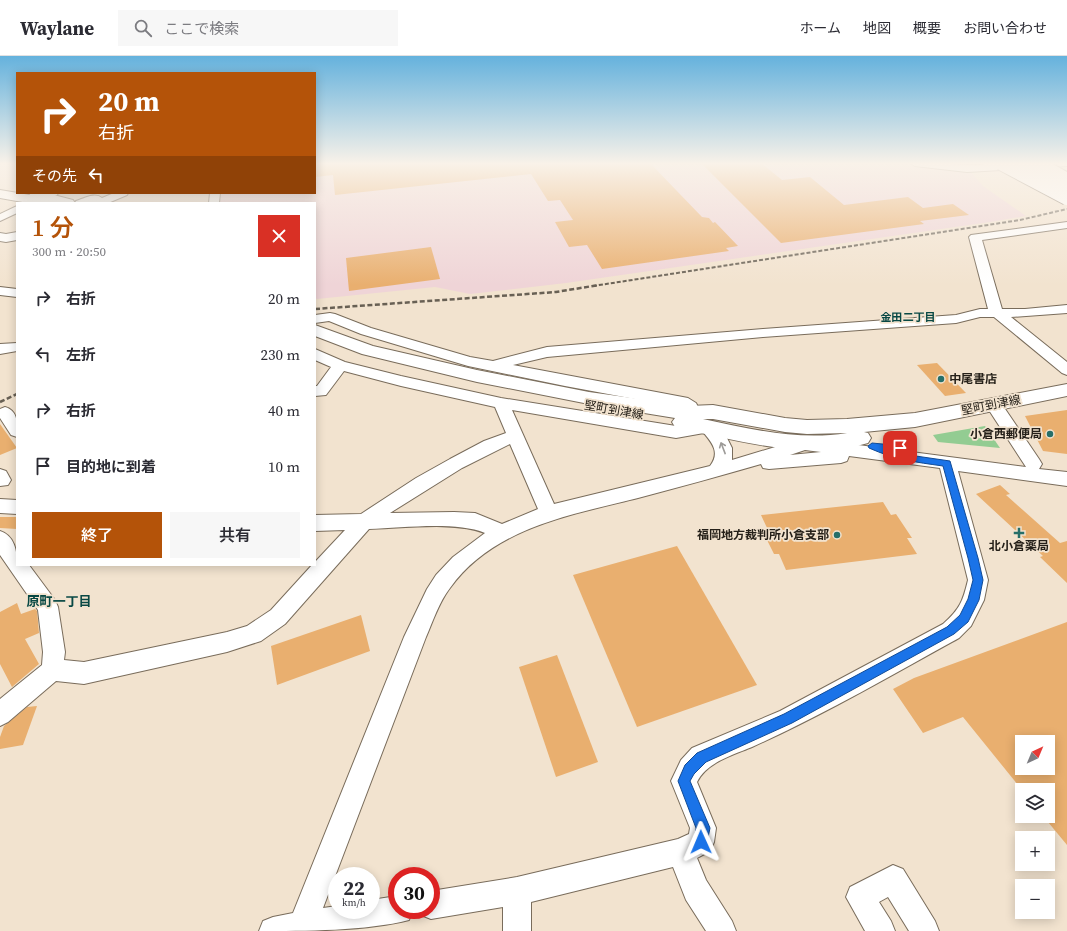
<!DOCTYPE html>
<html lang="ja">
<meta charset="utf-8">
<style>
:root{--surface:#fff;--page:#f7f7f7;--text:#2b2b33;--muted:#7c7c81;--line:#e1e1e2;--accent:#b45309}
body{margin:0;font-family:"Source Serif 4","Noto Sans JP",serif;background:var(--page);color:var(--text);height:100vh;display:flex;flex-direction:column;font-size:15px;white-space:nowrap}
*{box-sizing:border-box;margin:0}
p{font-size:13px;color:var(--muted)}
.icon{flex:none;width:22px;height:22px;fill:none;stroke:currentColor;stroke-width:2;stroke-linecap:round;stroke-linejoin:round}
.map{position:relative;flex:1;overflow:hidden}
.sheet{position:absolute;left:16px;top:146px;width:300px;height:364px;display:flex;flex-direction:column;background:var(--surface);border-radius:0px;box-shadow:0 2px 10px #0003}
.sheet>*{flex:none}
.guide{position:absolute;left:16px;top:16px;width:300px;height:122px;border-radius:0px;box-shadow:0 2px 10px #0003;background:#b45309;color:#fff;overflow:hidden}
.needle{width:26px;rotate:44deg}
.fabs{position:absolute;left:1015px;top:679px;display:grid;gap:8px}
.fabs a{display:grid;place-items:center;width:40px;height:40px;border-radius:0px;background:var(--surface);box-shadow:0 2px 10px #0003;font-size:20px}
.speed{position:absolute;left:328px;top:811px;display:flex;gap:8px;font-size:20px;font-weight:700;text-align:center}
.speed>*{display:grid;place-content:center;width:52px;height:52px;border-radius:50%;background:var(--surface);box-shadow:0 2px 10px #0003;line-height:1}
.speed small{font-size:10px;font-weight:400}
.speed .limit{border:6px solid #d22;background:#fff;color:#111}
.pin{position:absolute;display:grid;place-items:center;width:34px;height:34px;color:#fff;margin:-17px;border-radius:8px;box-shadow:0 2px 6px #0006}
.me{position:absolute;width:44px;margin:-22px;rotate:359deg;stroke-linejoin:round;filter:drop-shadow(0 0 3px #0008)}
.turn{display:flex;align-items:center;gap:14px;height:84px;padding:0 16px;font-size:18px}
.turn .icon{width:52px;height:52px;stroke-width:2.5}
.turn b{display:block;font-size:28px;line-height:34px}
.then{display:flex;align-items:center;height:38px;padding:0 16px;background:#0003;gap:8px;font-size:15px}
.round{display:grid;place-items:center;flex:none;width:42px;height:42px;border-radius:0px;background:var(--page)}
.overview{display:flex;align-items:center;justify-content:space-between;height:68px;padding:0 16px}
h1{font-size:24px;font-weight:600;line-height:30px;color:var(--accent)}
.button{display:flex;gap:8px;margin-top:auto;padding:8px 16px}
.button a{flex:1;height:46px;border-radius:0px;background:var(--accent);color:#fff;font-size:16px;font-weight:600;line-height:46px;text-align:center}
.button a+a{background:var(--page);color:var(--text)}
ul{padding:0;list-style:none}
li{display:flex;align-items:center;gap:12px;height:56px;padding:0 16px}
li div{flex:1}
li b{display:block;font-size:15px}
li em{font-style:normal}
header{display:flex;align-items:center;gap:24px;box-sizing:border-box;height:56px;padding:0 20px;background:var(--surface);border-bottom:1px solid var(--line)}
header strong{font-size:19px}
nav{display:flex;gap:22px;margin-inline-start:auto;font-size:14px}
.search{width:280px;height:36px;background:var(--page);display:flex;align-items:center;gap:10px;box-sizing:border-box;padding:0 14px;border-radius:0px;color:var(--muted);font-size:15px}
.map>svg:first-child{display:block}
</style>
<header>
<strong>Waylane</strong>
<div class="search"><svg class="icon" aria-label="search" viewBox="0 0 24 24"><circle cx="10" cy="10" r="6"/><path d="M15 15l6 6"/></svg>ここで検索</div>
<nav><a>ホーム</a><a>地図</a><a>概要</a><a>お問い合わせ</a></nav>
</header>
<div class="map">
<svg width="1067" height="875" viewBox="0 0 1067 875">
<rect width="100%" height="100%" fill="#f2e3cf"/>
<path fill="#efd4d7" d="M 315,107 L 908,107 L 970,115 L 983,130 L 1026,160 L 990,166 L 566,227 L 470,238 L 435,231 L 317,243 L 315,242 L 315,147 L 220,147 L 221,137 L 315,137 Z"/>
<path fill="#93cc92" d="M 985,370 L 1000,392 L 938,386 L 933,379 Z"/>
<g fill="#e9af6f" fill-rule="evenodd">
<path d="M 315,107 L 495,107 L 495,109 L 516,107 L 650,107 L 702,161 L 709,162 L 713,167 L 715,166 L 738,190 L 726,192 L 729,195 L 602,213 L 587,189 L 569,191 L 555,166 L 573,164 L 560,144 L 548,145 L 531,118 L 335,139 L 333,119 L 315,121 Z"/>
<path d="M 701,107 L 761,107 L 782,124 L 810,121 L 844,149 L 908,141 L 923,152 L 953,148 L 969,159 L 920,165 L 924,168 L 781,187 Z"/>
<path d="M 431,191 L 440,223 L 349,235 L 346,202 Z"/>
<path d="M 937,307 L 966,337 L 945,340 L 917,309 Z"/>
<path d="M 1067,354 L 1067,398 L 1043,395 L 1025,360 Z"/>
<path d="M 0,368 L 17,392 L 0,399 Z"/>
<path d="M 1000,429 L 1010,438 L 1006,439 L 1060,487 L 1067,485 L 1067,527 L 1040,501 L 1043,500 L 976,438 Z"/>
<path d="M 883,446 L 891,459 L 896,458 L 912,482 L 907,482 L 917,498 L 786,514 L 779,498 L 774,498 L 763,476 L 769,476 L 761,459 Z"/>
<path d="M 0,461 L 17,461 L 17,473 L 0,472 Z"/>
<path d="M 677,490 L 757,629 L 637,671 L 573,519 Z"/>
<path d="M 17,547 L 21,558 L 35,553 L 37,555 L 39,577 L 25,583 L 39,608 L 12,631 L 0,608 L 0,556 Z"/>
<path d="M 361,559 L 370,595 L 277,629 L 271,590 Z"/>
<path d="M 1067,566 L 1067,789 L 1048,766 L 1048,734 L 1022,734 L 963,661 L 923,677 L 893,633 L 914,622 ZM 1022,686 L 1048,686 L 1048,712 L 1022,712 Z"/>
<path d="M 557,599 L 598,706 L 556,721 L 519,611 Z"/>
<path d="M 37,650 L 23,689 L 0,693 L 0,681 L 4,670 L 27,651 Z"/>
</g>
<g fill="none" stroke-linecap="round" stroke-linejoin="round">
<g stroke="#796c5b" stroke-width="2">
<g id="minor">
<path d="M 910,107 C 934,105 959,110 983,109 L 981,107 L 993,107 L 998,109 L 1067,107 L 1067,110 L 967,116 L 915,110 Z"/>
<path d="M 44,137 L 58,137 L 57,139 L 38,147 L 24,147 L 25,145 Z"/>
<path d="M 114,137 L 128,137 L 127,139 L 108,147 L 75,147 L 76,145 C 85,142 95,136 102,142 Z"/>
<path d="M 210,137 L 220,137 L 219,147 L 209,147 Z"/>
<path d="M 17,150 L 17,157 L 0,165 L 0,158 Z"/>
<path d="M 1067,166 L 1067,172 L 982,184 L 1002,253 L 1025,253 L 1067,249 L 1067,257 L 1011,261 L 1067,306 L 1067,319 L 1062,317 L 994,261 L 980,261 L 956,267 L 763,281 L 547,301 L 513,309 L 688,342 L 696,347 L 698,351 L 695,361 L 689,363 L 683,361 L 681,357 L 682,353 L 678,351 L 565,330 L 468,310 L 361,278 L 329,265 L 315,267 L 315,259 L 330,257 L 335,258 L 371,272 L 470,301 L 493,305 L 547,291 L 763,273 L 956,259 L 980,253 L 988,253 L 969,181 L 971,179 Z"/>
<path d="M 17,176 L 17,184 L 6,186 L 0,185 L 0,177 L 6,178 Z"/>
<path d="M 0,231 L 17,233 L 17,241 L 0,239 Z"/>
<path d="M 17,287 L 17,295 L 0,298 L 0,288 Z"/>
<path d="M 315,293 L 345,306 L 401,320 L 501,342 L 676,370 L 708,365 L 714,367 L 727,382 L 732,392 L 732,404 L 805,382 L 1026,411 L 985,348 L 987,344 L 993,343 L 999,344 L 1039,403 L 1042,408 L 1039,413 L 1067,416 L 1067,430 L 958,415 L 988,524 L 984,544 L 971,570 L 959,582 C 890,620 823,659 752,691 C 733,699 707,706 697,726 L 716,772 L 714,786 L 710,795 L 697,802 L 706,824 L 732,865 L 736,875 L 706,875 L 686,844 L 673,811 L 531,846 L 531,875 L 503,875 L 503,851 L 431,863 L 421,859 L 419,854 L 431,854 L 431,835 L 517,821 L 678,783 L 689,778 L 690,772 L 671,725 L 681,704 L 692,692 L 780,655 L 943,568 C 960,553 963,545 968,524 L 940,412 L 849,400 L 847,405 L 841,407 L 769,413 L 763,412 L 761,408 C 720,420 679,431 638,442 C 570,459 493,472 450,532 C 439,546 433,565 426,581 L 323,852 L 337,850 L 337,854 L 371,854 L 371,844 L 397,840 L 397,854 L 413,854 L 409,864 C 367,875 304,875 259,875 L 263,865 L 273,861 L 293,857 L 404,581 L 427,533 L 436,519 L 453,501 L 485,477 C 456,465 402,472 369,473 L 285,568 L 261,585 L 227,596 L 84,628 L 56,625 L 8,666 L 0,670 L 0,643 L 42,609 L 43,596 L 38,554 L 0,499 L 0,475 C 15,480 17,495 17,509 L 29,509 L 55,544 L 58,551 L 65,596 L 64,604 L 84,606 L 227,576 L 247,570 L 271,554 L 312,509 L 315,509 L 315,506 L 345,474 L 315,475 L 315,459 L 361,458 L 416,422 L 450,403 L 484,385 L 506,377 L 495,351 L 401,330 L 344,315 L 326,339 L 315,340 L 315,330 L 317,330 L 331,311 L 315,304 ZM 512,354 L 676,382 L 704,377 C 713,388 720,397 710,410 L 554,448 ZM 510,388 L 538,453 L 502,468 L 475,457 L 454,456 L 390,457 L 462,412 ZM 805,394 L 821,396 L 790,399 Z"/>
<path d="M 5,351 C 19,355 17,369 17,381 L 11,379 L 0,362 L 0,353 Z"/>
<path d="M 0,413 L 6,415 L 11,424 L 8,429 L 0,430 Z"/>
<path d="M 0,443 L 17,444 L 17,458 L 0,457 Z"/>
<path d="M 893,809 L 903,813 L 935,865 L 939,875 L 909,875 L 888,841 L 879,846 L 891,865 L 895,875 L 865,875 L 846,841 L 850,831 Z"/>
</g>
</g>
<g stroke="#796c5b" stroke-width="2">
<g id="major">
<path d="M 0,134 L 30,139 L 29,137 L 46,137 L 73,144 L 75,147 L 28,147 L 0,142 Z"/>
<path d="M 315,269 L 373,290 L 477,314 L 589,336 L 689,350 L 713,349 L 785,362 L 807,364 L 847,363 L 915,357 L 1067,328 L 1067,340 L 915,371 L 864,376 L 868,377 L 871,382 L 868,387 C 807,405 742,385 682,373 L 675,371 L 672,366 L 675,362 L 589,348 L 477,326 L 362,298 L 315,280 ZM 703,363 L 713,363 L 785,376 L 807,378 L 847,377 C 799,385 750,373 703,363 Z"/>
</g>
</g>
<use href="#minor" fill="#fff" fill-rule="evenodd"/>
<use href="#major" fill="#fff" fill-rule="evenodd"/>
<path stroke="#686054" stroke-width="2" stroke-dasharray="4 2" stroke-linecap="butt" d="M 593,230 L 1020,164 L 1067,153"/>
<g stroke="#686054" stroke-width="2.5" stroke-dasharray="5 2.5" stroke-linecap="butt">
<path d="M 315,253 L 556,236 L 599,229"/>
<path d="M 0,346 L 17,338"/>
</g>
<g stroke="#796c5b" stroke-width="13" stroke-linecap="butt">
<path id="minor-bridge" d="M 1018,107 L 1067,133"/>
</g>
<g stroke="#796c5b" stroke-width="16" stroke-linecap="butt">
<g id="highway-bridge">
<path d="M 1001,107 L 1067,142"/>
<path d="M 1037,107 L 1067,124"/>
</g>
</g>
<use href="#minor-bridge" stroke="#fff" stroke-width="12"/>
<use href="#highway-bridge" stroke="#fff" stroke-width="14"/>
</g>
<defs><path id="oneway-shaft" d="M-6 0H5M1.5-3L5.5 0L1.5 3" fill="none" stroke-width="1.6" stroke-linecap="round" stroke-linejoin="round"/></defs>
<use stroke="#9d9b98" href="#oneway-shaft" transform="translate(723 392) rotate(-111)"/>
<linearGradient id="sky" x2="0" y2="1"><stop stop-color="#65b2dd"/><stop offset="0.47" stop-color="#f9f2e9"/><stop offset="1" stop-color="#f9f2e9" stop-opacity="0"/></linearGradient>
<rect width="1067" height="229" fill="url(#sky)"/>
<path fill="#1a73e8" stroke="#114b97" d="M 872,387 L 903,390 L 904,392 L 903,395 L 891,395 L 902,398 L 950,405 L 978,502 L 983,524 L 979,544 L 968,566 L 954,578 L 792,667 L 706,706 L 694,718 L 690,725 L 710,772 L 706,791 L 701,793 L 696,791 L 694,786 L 696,772 L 678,725 L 685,709 L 697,697 L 784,658 L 947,571 L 960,559 L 968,543 L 973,524 L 968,502 L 943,410 C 915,406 896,404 869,392 L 868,390 Z"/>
<g fill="#266f69" stroke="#f2e3cf" stroke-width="1.5">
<circle cx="941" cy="323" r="4"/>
<circle cx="1050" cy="378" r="4"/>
<path d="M1017 471h4v4h4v4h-4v4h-4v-4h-4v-4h4z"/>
<circle cx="837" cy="479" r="4"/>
</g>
<g text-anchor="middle" stroke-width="3.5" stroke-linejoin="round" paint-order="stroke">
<g font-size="11" font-weight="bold" fill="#084844" stroke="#f2e3cf">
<text x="908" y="265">金田二丁目</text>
</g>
<g font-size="12" font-weight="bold" fill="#252019" stroke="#f2e3cf" text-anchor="end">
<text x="949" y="327" text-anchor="start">中尾書店</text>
<text x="1042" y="382">小倉西郵便局</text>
<text x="829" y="483">福岡地方裁判所小倉支部</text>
<text x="1019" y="494" text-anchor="middle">北小倉薬局</text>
</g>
<g font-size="12" fill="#252019" stroke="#f2e3cf">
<text transform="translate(991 349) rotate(-11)" y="4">堅町到津線</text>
<text transform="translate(614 354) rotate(10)" y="4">堅町到津線</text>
</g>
<g font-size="13" font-weight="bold" fill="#084844" stroke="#f2e3cf">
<text x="59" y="550">原町一丁目</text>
</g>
</g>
</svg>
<div class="fabs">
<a><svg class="needle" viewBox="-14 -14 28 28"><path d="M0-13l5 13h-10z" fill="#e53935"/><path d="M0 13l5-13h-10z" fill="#7c7c81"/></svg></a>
<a><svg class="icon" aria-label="layers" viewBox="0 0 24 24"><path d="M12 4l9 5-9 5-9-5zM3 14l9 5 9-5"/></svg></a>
<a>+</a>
<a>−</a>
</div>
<div class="speed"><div>22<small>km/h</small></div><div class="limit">30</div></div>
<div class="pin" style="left:900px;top:392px;background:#d93025"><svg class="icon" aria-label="arrive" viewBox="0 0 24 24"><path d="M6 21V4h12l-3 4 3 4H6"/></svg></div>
<svg class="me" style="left:701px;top:786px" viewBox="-20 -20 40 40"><path d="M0-17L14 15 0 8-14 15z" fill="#1a73e8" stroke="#fff" stroke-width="4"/></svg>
<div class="guide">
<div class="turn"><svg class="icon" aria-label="right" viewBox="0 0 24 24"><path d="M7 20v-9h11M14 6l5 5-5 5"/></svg><div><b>20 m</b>右折</div></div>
<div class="then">その先<svg class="icon" aria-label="left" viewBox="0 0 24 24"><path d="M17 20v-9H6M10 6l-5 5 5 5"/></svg></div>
</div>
<section class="sheet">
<div class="overview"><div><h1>1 分</h1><p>300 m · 20:50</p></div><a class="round" style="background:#d93025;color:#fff"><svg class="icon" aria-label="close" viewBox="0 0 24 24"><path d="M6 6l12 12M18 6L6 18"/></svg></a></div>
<ul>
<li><svg class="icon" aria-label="right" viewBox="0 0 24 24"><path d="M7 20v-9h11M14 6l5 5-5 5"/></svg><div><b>右折</b></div><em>20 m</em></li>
<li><svg class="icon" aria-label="left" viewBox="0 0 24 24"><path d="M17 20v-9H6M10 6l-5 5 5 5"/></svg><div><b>左折</b></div><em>230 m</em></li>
<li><svg class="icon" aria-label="right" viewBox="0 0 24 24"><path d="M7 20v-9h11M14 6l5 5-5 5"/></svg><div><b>右折</b></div><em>40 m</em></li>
<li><svg class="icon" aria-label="arrive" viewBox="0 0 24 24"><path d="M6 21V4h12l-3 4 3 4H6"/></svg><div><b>目的地に到着</b></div><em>10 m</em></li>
</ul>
<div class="button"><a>終了</a><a>共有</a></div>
</section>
</div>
